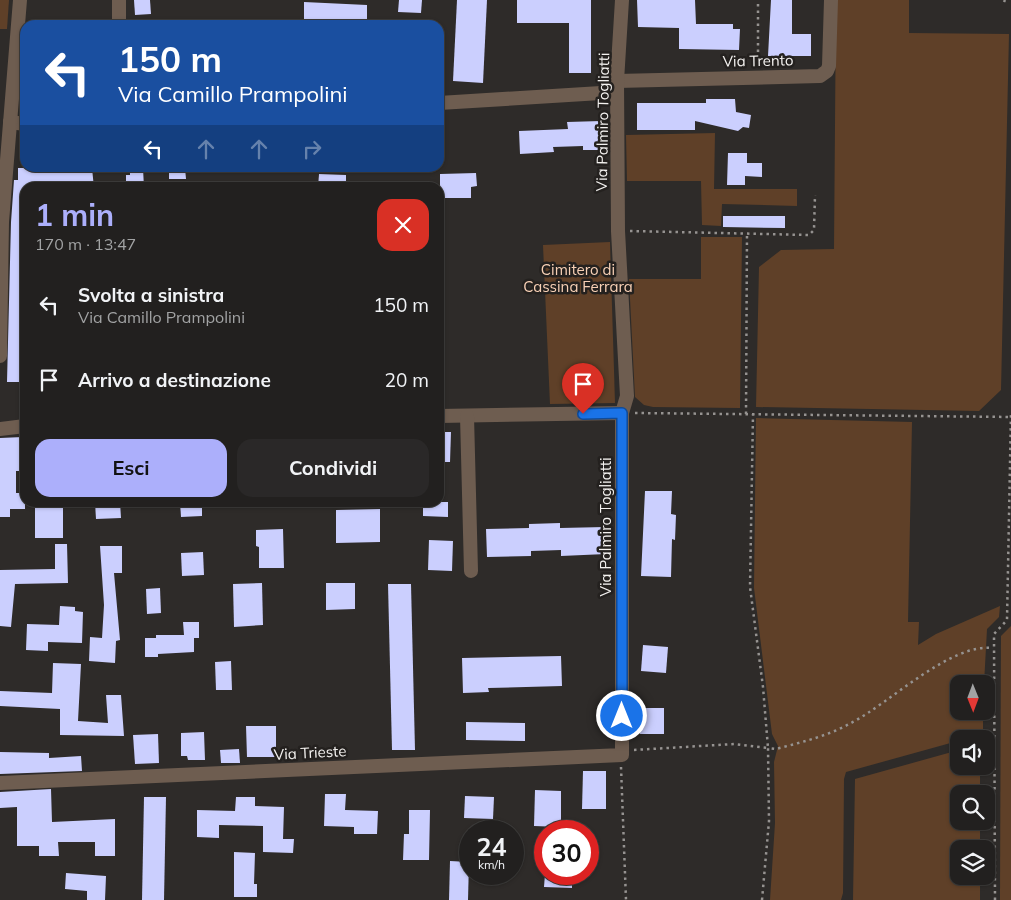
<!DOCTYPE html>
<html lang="it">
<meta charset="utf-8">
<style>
:root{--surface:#22201f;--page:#2a2828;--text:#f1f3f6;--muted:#a2a3a4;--line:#3f3e3d;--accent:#acaffb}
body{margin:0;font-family:Mulish,sans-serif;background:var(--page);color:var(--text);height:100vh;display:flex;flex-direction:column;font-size:19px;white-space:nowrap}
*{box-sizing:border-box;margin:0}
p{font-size:16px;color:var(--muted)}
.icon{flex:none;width:28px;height:28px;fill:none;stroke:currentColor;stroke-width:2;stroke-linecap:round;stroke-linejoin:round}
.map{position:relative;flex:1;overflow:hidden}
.sheet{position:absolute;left:20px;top:182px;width:424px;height:325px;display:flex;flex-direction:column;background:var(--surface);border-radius:15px;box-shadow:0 1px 4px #0004,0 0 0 1px var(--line)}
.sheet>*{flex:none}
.hud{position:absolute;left:20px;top:20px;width:424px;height:152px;border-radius:15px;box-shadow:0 1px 4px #0004,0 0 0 1px var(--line);background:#1a4fa0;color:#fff;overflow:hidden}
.needle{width:32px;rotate:179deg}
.controls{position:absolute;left:950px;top:675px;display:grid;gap:10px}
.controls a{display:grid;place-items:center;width:45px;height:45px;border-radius:10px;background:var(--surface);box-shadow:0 1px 4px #0004,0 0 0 1px var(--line);font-size:25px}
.speed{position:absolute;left:459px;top:820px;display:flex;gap:10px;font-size:25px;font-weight:700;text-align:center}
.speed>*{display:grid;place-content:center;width:65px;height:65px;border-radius:50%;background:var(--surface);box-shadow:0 1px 4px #0004,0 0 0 1px var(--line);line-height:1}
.speed small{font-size:12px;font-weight:400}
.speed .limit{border:8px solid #d22;background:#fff;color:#111}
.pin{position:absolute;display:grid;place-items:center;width:42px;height:42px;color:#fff;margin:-51px -21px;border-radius:50% 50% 50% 0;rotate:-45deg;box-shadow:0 0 5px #0007}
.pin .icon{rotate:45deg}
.me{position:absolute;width:55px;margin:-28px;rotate:0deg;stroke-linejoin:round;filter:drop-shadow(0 0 4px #0008)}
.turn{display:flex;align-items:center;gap:18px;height:105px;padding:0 15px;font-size:22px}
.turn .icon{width:65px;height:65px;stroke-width:2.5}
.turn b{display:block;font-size:35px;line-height:42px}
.lanes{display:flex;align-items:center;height:48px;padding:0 15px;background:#0003;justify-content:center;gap:25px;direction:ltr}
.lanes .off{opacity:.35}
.round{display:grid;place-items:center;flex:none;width:52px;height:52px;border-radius:15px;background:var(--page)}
.head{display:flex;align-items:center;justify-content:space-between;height:85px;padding:0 15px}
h1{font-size:30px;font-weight:700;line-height:38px;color:var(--accent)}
.button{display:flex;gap:10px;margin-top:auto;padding:10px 15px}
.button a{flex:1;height:58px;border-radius:15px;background:var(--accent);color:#111;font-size:20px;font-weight:700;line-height:58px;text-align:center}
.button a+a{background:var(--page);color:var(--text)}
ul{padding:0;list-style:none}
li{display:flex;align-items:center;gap:15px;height:75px;padding:0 15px}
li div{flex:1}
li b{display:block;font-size:19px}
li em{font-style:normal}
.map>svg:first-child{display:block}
</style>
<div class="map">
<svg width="1011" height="900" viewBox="0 0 1011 900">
<rect width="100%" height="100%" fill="#2e2b29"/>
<g fill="#5f4028">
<path d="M 0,0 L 9,0 L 7,29 L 0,29 Z"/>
<path d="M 836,0 L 909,0 L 909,33 L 1009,34 L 1001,390 L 979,411 L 756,407 L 759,267 L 781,250 L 834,249 Z"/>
<path d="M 715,133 L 714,189 L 797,189 L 797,206 L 722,204 L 721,226 L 702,225 L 701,181 L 627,181 L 626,135 Z"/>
<path d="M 701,237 L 742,237 L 740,408 L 653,407 L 644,405 L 635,397 L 629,279 L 701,279 Z"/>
<path d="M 610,242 L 615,403 L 550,404 L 543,245 Z"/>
<path d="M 756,418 L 912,422 L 908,622 L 919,622 L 918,645 L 936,634 L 1000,606 L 999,617 L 987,629 L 984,684 L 959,684 L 959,711 L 983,711 L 983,734 L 846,772 L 844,779 L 843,893 L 841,900 L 770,900 L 775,823 L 774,762 L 778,746 L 772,734 L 754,588 Z"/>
<path d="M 1011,626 L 1011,900 L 1000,900 L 1001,636 Z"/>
<path d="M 959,750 L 959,766 L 980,766 L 980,794 L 959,794 L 959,821 L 980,821 L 980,849 L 959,849 L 959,876 L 980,876 L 980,900 L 853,900 L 855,779 Z"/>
</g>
<g fill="#cbcffe">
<path d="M 134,0 L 150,0 L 151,14 L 135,15 Z"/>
<path d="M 399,0 L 422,0 L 421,13 L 398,12 Z"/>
<path d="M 457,0 L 487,0 L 483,83 L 453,81 Z"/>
<path d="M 517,0 L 591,0 L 591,73 L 569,73 L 569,23 L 517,23 Z"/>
<path d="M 637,0 L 695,0 L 696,24 L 733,24 L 733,29 L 740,29 L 739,50 L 679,49 L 679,28 L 638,27 Z"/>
<path d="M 771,0 L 792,0 L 792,34 L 811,34 L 811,56 L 768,56 Z"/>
<path d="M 304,2 L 367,5 L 367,25 L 304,25 Z"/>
<path d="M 706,99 L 735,99 L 736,112 L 751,115 L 749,128 L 743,127 L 738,131 L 695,121 L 695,130 L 637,130 L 637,103 L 706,103 Z"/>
<path d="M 601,121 L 602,150 L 583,150 L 583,146 L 553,147 L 554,152 L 520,154 L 519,131 L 568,129 L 567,122 Z"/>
<path d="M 728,153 L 747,153 L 747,163 L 762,163 L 762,177 L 745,176 L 745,185 L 727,185 Z"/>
<path d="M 18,168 L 92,168 L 94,188 L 25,188 L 25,382 L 7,382 L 11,222 L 14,180 L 18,180 Z"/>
<path d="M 130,168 L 143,168 L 144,188 L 126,188 L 126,175 L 130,175 Z"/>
<path d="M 169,168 L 185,168 L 186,179 L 169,179 Z"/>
<path d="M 476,173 L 477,186 L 471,187 L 471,198 L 440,198 L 440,174 Z"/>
<path d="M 319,174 L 346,175 L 346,188 L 318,188 Z"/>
<path d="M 723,216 L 785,216 L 785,228 L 723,227 Z"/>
<path d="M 439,432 L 451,432 L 450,462 L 439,462 Z"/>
<path d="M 23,437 L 25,471 L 16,471 L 16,493 L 25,493 L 25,509 L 10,509 L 10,517 L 0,517 L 0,438 Z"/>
<path d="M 645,491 L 672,491 L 671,514 L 676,515 L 675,540 L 672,539 L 671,577 L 641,576 Z"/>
<rect x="35" y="502" width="28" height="36"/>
<path d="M 95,502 L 120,502 L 121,518 L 96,519 Z"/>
<path d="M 180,502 L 202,502 L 202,516 L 181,517 Z"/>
<path d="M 423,502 L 448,502 L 448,517 L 423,516 Z"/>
<path d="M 380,509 L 380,542 L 336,543 L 336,510 Z"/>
<path d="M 560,523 L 560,528 L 605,527 L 606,554 L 561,556 L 561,550 L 531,551 L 531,556 L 487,557 L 486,529 L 529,528 L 529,524 Z"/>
<path d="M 283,529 L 284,568 L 259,568 L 259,547 L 256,546 L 256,530 Z"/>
<path d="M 429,540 L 453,541 L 452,571 L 428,570 Z"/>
<path d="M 55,544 L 67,544 L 68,583 L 15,584 L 11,627 L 0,626 L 0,570 L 55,569 Z"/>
<path d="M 100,546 L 122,546 L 122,573 L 114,573 L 120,640 L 116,641 L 115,663 L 89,661 L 90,637 L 102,638 L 104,605 Z"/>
<path d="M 203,552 L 204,575 L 182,576 L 181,553 Z"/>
<path d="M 262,583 L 263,625 L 234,627 L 233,584 Z"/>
<path d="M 326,583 L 355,583 L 355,609 L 326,610 Z"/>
<path d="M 388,584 L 411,584 L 415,750 L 392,750 Z"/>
<path d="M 160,588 L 161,613 L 147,614 L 146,589 Z"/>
<path d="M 60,606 L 75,607 L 75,611 L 83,612 L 82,643 L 48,642 L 48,651 L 26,650 L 27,624 L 59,625 Z"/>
<path d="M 183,622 L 199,622 L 199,638 L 194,638 L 194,652 L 158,654 L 158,657 L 145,657 L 145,638 L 156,638 L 156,635 L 184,635 Z"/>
<path d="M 643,645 L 668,647 L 666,673 L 641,671 Z"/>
<path d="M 561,656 L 562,686 L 488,688 L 489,692 L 463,693 L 462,658 Z"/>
<path d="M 231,661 L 232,690 L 216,690 L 215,662 Z"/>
<path d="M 53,663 L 81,664 L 78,721 L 108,723 L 106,695 L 121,695 L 124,736 L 60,735 L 60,709 L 0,706 L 0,691 L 52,693 Z"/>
<rect x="640" y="708" width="24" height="26"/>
<path d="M 466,722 L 525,723 L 525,741 L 466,740 Z"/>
<path d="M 246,726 L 276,726 L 276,757 L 247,757 Z"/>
<path d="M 204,732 L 205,760 L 188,760 L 187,756 L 181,756 L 181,733 Z"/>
<path d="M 158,734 L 159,763 L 135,764 L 133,735 Z"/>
<path d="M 239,749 L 240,763 L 221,763 L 220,750 Z"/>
<path d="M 0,752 L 49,753 L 49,758 L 81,756 L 82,771 L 0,774 Z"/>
<path d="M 583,771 L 606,771 L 606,809 L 582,809 Z"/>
<path d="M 51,789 L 52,822 L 115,819 L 115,856 L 95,856 L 95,842 L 58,842 L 59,856 L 39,856 L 39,846 L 17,846 L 17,807 L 0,808 L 0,792 Z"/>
<path d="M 535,790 L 561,791 L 561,827 L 534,826 Z"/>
<path d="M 325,794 L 346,794 L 345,810 L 378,811 L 377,834 L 354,834 L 354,827 L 324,826 Z"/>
<path d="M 465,796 L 494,797 L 493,819 L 464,818 Z"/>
<path d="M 144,797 L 166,797 L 164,900 L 142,900 Z"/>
<path d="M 236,797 L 255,797 L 255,806 L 284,807 L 283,839 L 294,839 L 293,853 L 263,852 L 263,826 L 219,825 L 219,838 L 197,837 L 197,810 L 235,811 Z"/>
<path d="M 409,810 L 430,810 L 429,860 L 403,860 L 404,834 L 409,834 Z"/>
<path d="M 234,852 L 255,853 L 254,884 L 257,884 L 257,897 L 234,897 Z"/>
<path d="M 450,861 L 469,862 L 468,900 L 449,900 Z"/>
<path d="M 66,873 L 106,876 L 105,900 L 87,900 L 87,891 L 65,889 Z"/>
<path d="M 545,874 L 572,874 L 572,888 L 544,887 Z"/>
</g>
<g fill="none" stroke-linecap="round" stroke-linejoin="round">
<g stroke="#969391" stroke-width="2.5" stroke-dasharray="2.5 4" stroke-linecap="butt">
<path d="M 1004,2 L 1005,0"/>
<path d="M 758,65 L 758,0"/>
<path d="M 630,231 L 809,235 L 814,230 L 815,195"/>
<path d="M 635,413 L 1011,417"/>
<path d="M 746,414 L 747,233"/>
<path d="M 634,750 L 734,744 L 768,748 L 763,687 L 750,587 L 753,414"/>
<path d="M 621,767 L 626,900"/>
<path d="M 762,900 L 769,821 L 768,748 L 776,749 C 802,742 828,736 851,723 C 890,703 950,643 993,648"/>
<path d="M 995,900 L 994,634 L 1007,620 L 1011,412"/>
</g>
<g stroke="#6e5d50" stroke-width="14">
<path d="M 119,0 L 119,25"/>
<path d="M 617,81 L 820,76 L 827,71 L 829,66 L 831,0"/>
<path d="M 439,103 L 617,92"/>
<path d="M 10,122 L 25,124"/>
<path d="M 0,356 L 2,222 L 20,0"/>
<path d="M 439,416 L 622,413"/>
<path d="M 467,416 L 471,571"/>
<path d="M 0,429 L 25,426"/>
<path d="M 0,783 L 622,755 L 622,413 L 627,396 L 618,231 L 617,81 L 622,0"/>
</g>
</g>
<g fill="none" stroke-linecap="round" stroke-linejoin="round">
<g stroke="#114b97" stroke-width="12">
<path id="route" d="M 583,414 L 622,413 L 622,716"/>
</g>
<use href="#route" stroke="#1a73e8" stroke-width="9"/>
</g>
<g text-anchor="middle" stroke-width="5" stroke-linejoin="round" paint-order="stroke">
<g font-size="15" fill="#f4f2f0" stroke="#24211f">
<text transform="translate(758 61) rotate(-1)" y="5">Via Trento</text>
<text transform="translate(603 122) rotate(-89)" y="5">Via Palmiro Togliatti</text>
<text transform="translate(606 527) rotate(-90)" y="5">Via Palmiro Togliatti</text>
<text transform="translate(310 753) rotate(-3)" y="5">Via Trieste</text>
</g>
<g font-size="15" fill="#f8d1b6" stroke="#24211f">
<text x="578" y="275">Cimitero di<tspan x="578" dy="17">Cassina Ferrara</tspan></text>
</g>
</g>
</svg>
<div class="controls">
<a><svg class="needle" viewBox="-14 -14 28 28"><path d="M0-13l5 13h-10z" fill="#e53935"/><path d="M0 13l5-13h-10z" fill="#a2a3a4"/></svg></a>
<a><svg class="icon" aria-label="sound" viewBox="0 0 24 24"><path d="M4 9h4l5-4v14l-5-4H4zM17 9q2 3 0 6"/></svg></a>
<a><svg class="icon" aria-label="search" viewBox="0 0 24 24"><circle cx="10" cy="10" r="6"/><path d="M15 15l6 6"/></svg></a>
<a><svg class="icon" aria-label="layers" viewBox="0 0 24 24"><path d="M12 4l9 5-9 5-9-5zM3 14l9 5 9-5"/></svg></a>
</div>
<div class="speed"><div>24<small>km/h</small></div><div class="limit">30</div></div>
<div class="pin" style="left:583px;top:414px;background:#d93025"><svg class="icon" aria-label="arrive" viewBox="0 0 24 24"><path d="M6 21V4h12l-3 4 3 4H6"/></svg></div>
<svg class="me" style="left:622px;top:716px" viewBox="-20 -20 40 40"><circle r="17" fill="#1a73e8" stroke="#fff" stroke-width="3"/><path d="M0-11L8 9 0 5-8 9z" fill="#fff"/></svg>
<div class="hud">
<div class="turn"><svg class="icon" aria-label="left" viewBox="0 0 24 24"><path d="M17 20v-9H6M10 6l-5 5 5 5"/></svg><div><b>150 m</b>Via Camillo Prampolini</div></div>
<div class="lanes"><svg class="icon" aria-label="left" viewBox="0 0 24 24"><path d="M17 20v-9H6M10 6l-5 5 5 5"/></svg><svg class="icon off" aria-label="ahead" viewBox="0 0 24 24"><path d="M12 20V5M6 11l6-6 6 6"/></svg><svg class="icon off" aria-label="ahead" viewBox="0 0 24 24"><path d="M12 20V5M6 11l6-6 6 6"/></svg><svg class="icon off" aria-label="right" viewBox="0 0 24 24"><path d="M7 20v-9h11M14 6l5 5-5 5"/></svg></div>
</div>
<section class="sheet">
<div class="head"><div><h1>1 min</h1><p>170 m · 13:47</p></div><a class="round" style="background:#d93025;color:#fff"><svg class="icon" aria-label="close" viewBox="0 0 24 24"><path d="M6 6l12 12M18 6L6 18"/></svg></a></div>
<ul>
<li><svg class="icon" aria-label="left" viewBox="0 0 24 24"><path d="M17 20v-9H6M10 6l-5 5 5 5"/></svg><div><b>Svolta a sinistra</b><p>Via Camillo Prampolini</p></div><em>150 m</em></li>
<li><svg class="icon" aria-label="arrive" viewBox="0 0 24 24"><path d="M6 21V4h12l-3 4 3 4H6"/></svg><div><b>Arrivo a destinazione</b></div><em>20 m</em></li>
</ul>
<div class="button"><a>Esci</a><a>Condividi</a></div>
</section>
</div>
